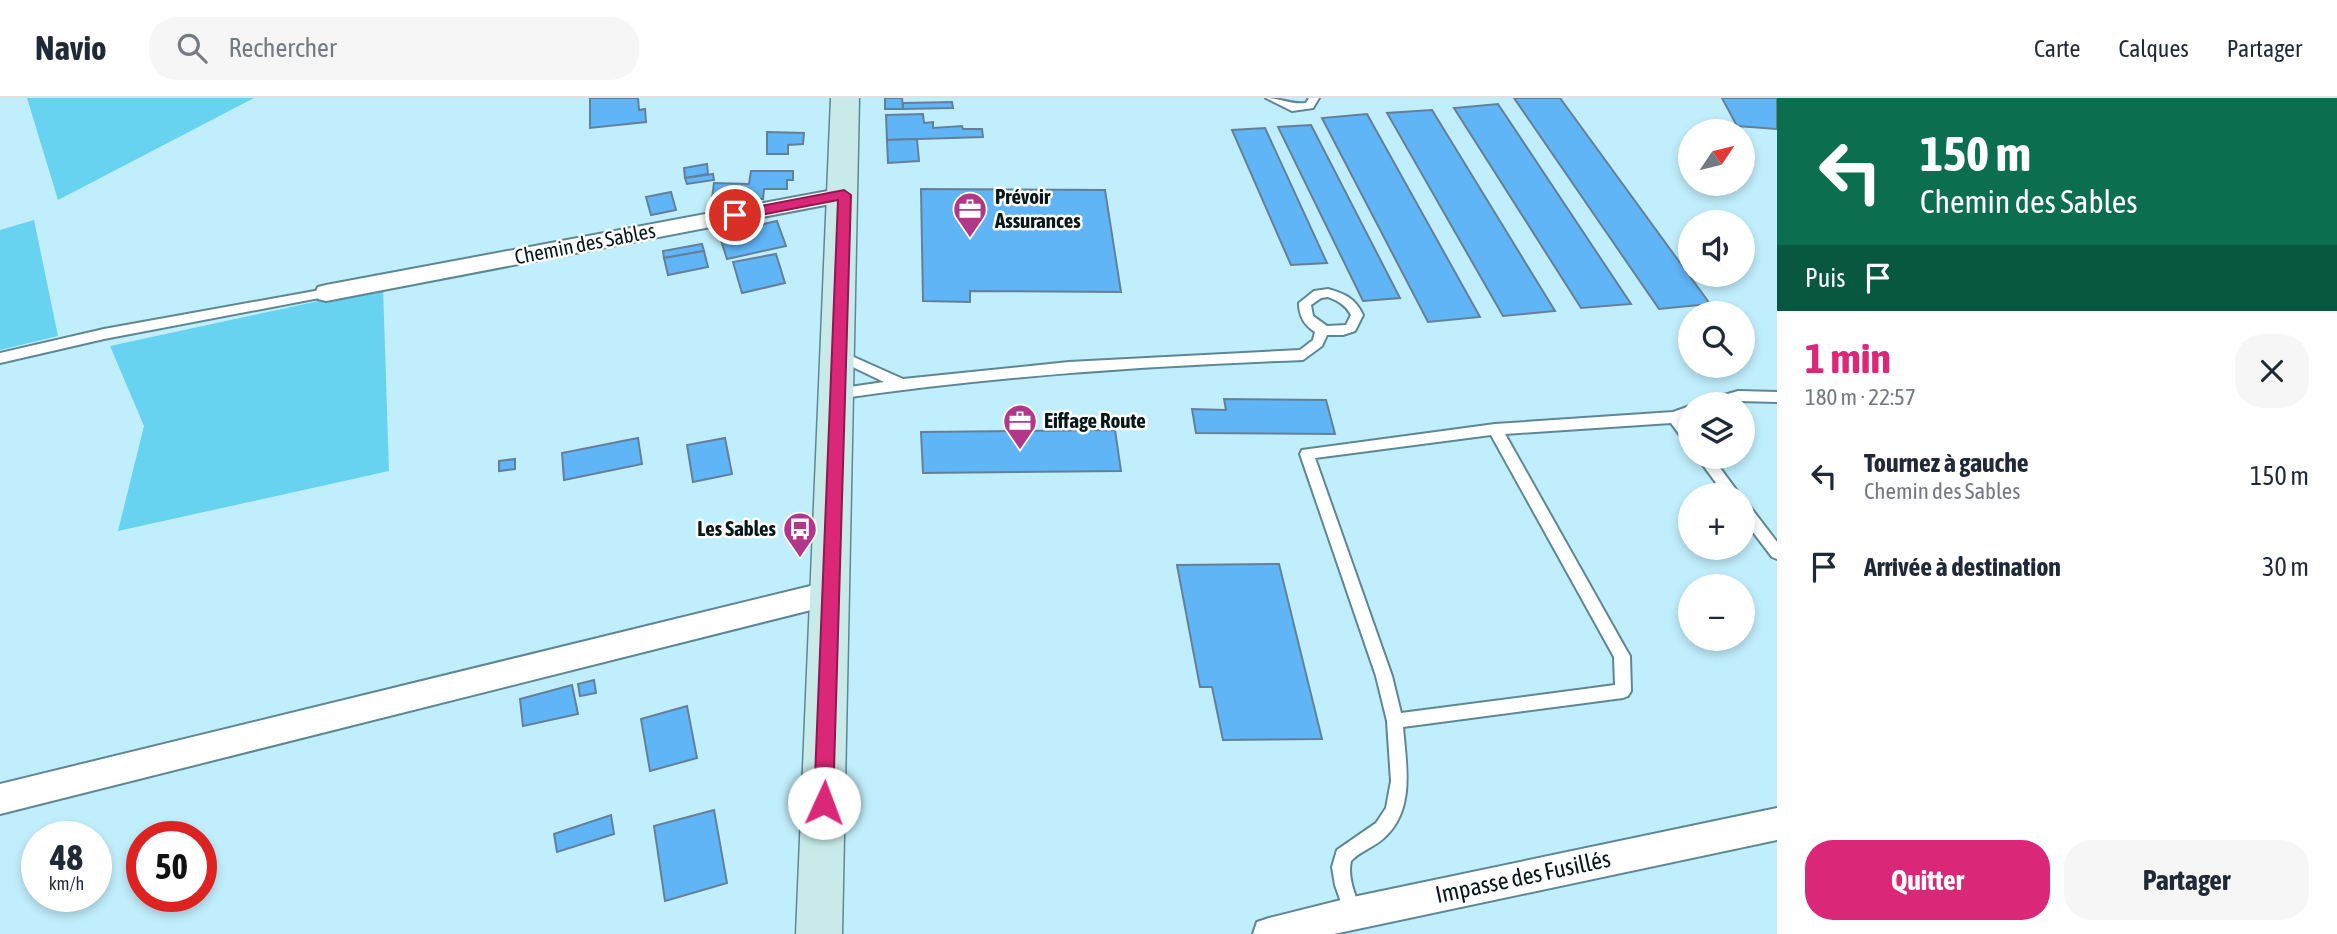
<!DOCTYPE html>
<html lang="fr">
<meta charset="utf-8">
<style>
:root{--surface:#fff;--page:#f6f6f7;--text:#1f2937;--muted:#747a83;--line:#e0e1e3;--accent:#db2777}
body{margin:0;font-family:"Asap Condensed",sans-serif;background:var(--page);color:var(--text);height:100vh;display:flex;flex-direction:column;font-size:26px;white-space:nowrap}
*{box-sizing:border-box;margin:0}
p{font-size:23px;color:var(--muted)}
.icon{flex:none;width:38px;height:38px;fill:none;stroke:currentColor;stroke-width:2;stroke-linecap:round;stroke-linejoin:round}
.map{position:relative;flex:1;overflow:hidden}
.side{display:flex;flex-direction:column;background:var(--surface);width:560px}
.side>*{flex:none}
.top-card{background:#0b6e4f;color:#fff;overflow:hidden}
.needle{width:46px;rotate:55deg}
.tools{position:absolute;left:1678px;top:21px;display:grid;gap:14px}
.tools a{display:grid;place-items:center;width:77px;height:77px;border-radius:50%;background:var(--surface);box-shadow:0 4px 10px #0003;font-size:35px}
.speed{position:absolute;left:21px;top:723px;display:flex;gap:14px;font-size:35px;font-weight:700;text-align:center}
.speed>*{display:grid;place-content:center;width:91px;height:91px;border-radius:50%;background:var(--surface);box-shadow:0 4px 10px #0003;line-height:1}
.speed small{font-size:18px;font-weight:400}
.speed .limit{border:10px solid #d22;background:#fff;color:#111}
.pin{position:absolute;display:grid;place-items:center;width:60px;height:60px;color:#fff;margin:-30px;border:4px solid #fff;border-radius:50%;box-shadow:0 2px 7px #0007}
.me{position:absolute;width:77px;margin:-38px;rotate:2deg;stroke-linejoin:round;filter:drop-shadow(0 0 5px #0008)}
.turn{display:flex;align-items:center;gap:24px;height:147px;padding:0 28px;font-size:32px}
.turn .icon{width:91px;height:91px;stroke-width:2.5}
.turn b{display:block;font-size:49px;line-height:60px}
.then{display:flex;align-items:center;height:66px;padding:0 28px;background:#0003;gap:14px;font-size:26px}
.round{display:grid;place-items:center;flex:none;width:74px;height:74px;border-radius:28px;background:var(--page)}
.summary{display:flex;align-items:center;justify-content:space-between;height:119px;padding:0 28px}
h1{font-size:42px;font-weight:700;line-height:52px;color:var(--accent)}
.action{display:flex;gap:14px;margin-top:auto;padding:14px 28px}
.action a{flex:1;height:80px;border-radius:28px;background:var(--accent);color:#fff;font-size:28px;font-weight:700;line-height:80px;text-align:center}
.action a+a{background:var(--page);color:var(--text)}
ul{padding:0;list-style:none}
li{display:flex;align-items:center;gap:21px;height:91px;padding:0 28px}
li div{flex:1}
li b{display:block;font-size:26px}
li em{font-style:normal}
header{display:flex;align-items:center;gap:42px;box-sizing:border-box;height:98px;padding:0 35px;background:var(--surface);border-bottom:2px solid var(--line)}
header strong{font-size:33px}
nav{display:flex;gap:38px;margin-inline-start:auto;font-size:24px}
.search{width:490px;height:63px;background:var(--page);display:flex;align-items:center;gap:18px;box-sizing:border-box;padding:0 24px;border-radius:28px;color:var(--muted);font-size:26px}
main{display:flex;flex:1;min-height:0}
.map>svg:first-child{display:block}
</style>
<header>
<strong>Navio</strong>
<div class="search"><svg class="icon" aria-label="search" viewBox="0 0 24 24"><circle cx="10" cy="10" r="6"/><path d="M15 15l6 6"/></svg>Rechercher</div>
<nav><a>Carte</a><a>Calques</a><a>Partager</a></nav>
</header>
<main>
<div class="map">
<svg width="1777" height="836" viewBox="0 0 1777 836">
<rect width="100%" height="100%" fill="#c1eefc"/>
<g fill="#68d2f1">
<path d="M 27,0 L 254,0 L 58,102 Z"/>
<path d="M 34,122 L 58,238 L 0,252 L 0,132 Z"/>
<path d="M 383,189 L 389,373 L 118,433 L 144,328 L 110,248 Z"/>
</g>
<g fill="#60b5f7" stroke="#648098" stroke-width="2">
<path d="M 590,0 L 638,0 L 639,12 L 645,11 L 646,24 L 590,30 Z"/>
<path d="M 885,0 L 902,0 L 903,11 L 885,11 Z"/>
<path d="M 1514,0 L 1560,0 L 1710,206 L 1659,211 Z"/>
<path d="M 1722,0 L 1777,0 L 1777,31 L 1737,28 Z"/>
<path d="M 952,4 L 953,10 L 903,11 L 903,5 Z"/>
<path d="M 1498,6 L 1631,206 L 1581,210 L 1454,10 Z"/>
<path d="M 1432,12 L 1555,213 L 1503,218 L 1387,15 Z"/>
<path d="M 923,16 L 924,25 L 933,24 L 933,30 L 962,28 L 963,31 L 982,31 L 983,39 L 887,42 L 886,17 Z"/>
<path d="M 1367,16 L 1480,219 L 1428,224 L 1322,20 Z"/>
<path d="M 1311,27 L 1400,200 L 1363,203 L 1278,29 Z"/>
<path d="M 1265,30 L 1327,165 L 1291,167 L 1232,32 Z"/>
<path d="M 767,34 L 804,35 L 803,46 L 788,47 L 788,56 L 767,56 Z"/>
<path d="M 917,41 L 919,63 L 888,65 L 887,42 Z"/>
<path d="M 707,66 L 708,76 L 685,80 L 684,70 Z"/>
<path d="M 751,73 L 793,73 L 793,82 L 787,82 L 787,91 L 764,91 L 763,101 L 712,100 L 714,85 L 749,86 Z"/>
<path d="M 713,76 L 714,82 L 687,86 L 685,80 Z"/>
<path d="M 921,91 L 1105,92 L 1121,194 L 970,193 L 970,204 L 923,203 Z"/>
<path d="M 671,94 L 676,112 L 651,117 L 646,99 Z"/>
<path d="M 777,123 L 786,148 L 727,161 L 719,136 Z"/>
<path d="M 702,146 L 704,153 L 664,160 L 663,153 Z"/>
<path d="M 704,153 L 708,169 L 668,177 L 664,160 Z"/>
<path d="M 776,156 L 785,185 L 742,195 L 733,164 Z"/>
<path d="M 1224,301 L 1326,302 L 1335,336 L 1196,335 L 1192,311 L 1226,312 Z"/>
<path d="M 1115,332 L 1121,373 L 923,375 L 921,334 Z"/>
<path d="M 638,340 L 642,366 L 564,382 L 562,355 Z"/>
<path d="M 725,340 L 732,376 L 693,384 L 687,347 Z"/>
<path d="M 515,361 L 515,371 L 499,373 L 499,363 Z"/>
<path d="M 1279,466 L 1322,641 L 1223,642 L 1212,589 L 1200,589 L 1177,467 Z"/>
<path d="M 594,582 L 596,595 L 580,598 L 578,586 Z"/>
<path d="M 572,587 L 578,616 L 523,628 L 520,601 Z"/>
<path d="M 687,608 L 697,660 L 650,673 L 641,621 Z"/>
<path d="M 714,712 L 727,785 L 665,803 L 654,728 Z"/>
<path d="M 611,717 L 614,736 L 557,754 L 554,736 Z"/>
</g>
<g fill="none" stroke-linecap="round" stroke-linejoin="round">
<g stroke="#5e8794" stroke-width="4">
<g id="service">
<path d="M 1266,0 C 1281,0 1291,7 1306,5 L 1309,0 L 1319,0 L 1313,10 L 1292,13 Z"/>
<path d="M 326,191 L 330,192 L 332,195 L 330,198 L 104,241 L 0,265 L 0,255 L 104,231 Z"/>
<path d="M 1328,191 C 1345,196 1355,200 1363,217 L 1355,233 L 1343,237 L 1327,237 L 1322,248 L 1303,262 C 1147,268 991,278 836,301 L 830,296 L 836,291 L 884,284 L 834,260 L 832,257 L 838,252 L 903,281 L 1069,264 L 1300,252 L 1313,242 L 1315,234 C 1304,227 1299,218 1299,205 L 1314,193 ZM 1328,199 C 1338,203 1346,207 1351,217 L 1346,227 L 1327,228 L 1313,218 L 1311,207 L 1321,200 Z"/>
<path d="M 1738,293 L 1777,294 L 1777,304 L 1738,303 L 1728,306 L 1705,306 L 1707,302 Z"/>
<path d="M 1690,308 L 1690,318 L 1683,321 L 1690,331 L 1690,345 L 1685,344 L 1671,325 L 1505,336 L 1627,553 L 1630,558 L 1631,593 L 1628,598 L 1623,600 L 1403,629 C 1406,666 1415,710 1386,738 C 1376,749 1361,752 1351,763 C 1347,780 1356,799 1362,815 L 1359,821 L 1353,824 L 1347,821 L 1335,787 L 1332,769 L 1337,752 L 1376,725 L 1386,710 L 1391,683 L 1387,623 L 1376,578 L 1300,356 L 1302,352 L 1495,326 L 1673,314 ZM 1491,337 L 1614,559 L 1615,587 L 1401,615 L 1392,578 L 1315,360 Z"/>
<path d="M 1697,359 L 1712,359 L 1740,397 L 1725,397 Z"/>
<path d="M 1743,404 L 1748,406 L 1777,444 L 1777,461 L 1772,459 L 1743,421 Z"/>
</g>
</g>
<g stroke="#5e8794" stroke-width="4">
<g id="minor">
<path d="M 844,90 L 851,92 L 855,97 L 851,102 L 326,203 L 318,201 L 315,195 L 318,189 L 326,187 Z"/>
<path d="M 831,483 L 841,486 L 845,495 L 841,504 L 831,507 L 0,716 L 0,686 Z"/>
<path d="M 1777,710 L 1777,742 L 1334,836 L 1253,836 L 1257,824 L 1269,820 L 1353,799 Z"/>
</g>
</g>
<g stroke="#5e8794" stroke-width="3">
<path id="secondary" d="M 831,0 L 859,0 L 842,836 L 796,836 Z"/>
</g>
<use href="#service" fill="#fff" fill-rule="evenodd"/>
<use href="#minor" fill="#fff" fill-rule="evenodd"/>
<use href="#secondary" fill="#c8ebea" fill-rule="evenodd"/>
</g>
<path fill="#db2777" stroke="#8e194d" stroke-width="2" d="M 844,92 L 851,97 L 833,705 L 830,711 L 824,714 L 817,711 L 814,705 L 838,102 L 735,122 L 729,117 L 735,113 Z"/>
<defs>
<g id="office-pin" transform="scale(1.75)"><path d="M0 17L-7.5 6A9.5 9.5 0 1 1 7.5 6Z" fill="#b33788" stroke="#fff"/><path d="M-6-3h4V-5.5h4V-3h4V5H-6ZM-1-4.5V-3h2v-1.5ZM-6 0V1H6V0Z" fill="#fff"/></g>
<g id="bus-pin" transform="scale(1.75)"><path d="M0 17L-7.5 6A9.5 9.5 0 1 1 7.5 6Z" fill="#b33788" stroke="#fff"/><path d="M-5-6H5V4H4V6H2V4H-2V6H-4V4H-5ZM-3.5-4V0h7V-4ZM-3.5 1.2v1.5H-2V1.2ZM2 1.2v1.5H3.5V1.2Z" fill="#fff"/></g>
</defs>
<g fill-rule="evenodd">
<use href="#office-pin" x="970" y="111"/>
<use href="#office-pin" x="1020" y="323"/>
<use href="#bus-pin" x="800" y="431"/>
</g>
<g text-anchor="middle" stroke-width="5" stroke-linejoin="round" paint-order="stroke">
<g font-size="21" font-weight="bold" fill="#06171c" stroke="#fff" text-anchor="start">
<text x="995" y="106">Prévoir<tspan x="995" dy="24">Assurances</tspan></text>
<text x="1044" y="330">Eiffage Route</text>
<text x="776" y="438" text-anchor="end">Les Sables</text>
</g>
<g font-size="21" fill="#06171c" stroke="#fff">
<text transform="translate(585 146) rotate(-11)" y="7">Chemin des Sables</text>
</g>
<g font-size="24" fill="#06171c" stroke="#fff">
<text transform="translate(1523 779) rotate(-12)" y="8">Impasse des Fusillés</text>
</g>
</g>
</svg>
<div class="tools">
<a><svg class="needle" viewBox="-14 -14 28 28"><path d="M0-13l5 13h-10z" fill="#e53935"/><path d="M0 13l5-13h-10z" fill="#747a83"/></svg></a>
<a><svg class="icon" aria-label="sound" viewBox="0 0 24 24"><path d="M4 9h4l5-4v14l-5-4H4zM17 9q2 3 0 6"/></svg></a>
<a><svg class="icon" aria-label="search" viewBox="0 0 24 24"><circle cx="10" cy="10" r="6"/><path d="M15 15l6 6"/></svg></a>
<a><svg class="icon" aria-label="layers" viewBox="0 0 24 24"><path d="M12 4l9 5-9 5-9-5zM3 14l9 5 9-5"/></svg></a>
<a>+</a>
<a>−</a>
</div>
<div class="speed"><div>48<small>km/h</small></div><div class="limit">50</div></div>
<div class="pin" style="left:735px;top:117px;background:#d93025"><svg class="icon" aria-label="arrive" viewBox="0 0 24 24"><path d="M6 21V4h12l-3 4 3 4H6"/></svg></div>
<svg class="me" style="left:824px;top:705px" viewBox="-20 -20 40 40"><circle r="19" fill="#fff"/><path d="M0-13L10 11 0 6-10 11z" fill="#db2777"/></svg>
</div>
<section class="side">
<div class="top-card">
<div class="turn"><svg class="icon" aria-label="left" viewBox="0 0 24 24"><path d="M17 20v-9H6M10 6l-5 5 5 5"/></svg><div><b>150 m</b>Chemin des Sables</div></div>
<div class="then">Puis<svg class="icon" aria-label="arrive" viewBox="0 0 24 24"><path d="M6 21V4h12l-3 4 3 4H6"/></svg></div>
</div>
<div class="summary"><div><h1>1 min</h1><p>180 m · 22:57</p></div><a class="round"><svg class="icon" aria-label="close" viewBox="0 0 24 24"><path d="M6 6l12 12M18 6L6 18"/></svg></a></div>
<ul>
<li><svg class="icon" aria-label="left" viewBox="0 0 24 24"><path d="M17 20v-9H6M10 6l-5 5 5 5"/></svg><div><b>Tournez à gauche</b><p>Chemin des Sables</p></div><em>150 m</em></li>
<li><svg class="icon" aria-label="arrive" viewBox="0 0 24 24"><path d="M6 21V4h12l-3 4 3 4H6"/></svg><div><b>Arrivée à destination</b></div><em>30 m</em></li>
</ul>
<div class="action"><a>Quitter</a><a>Partager</a></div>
</section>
</main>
